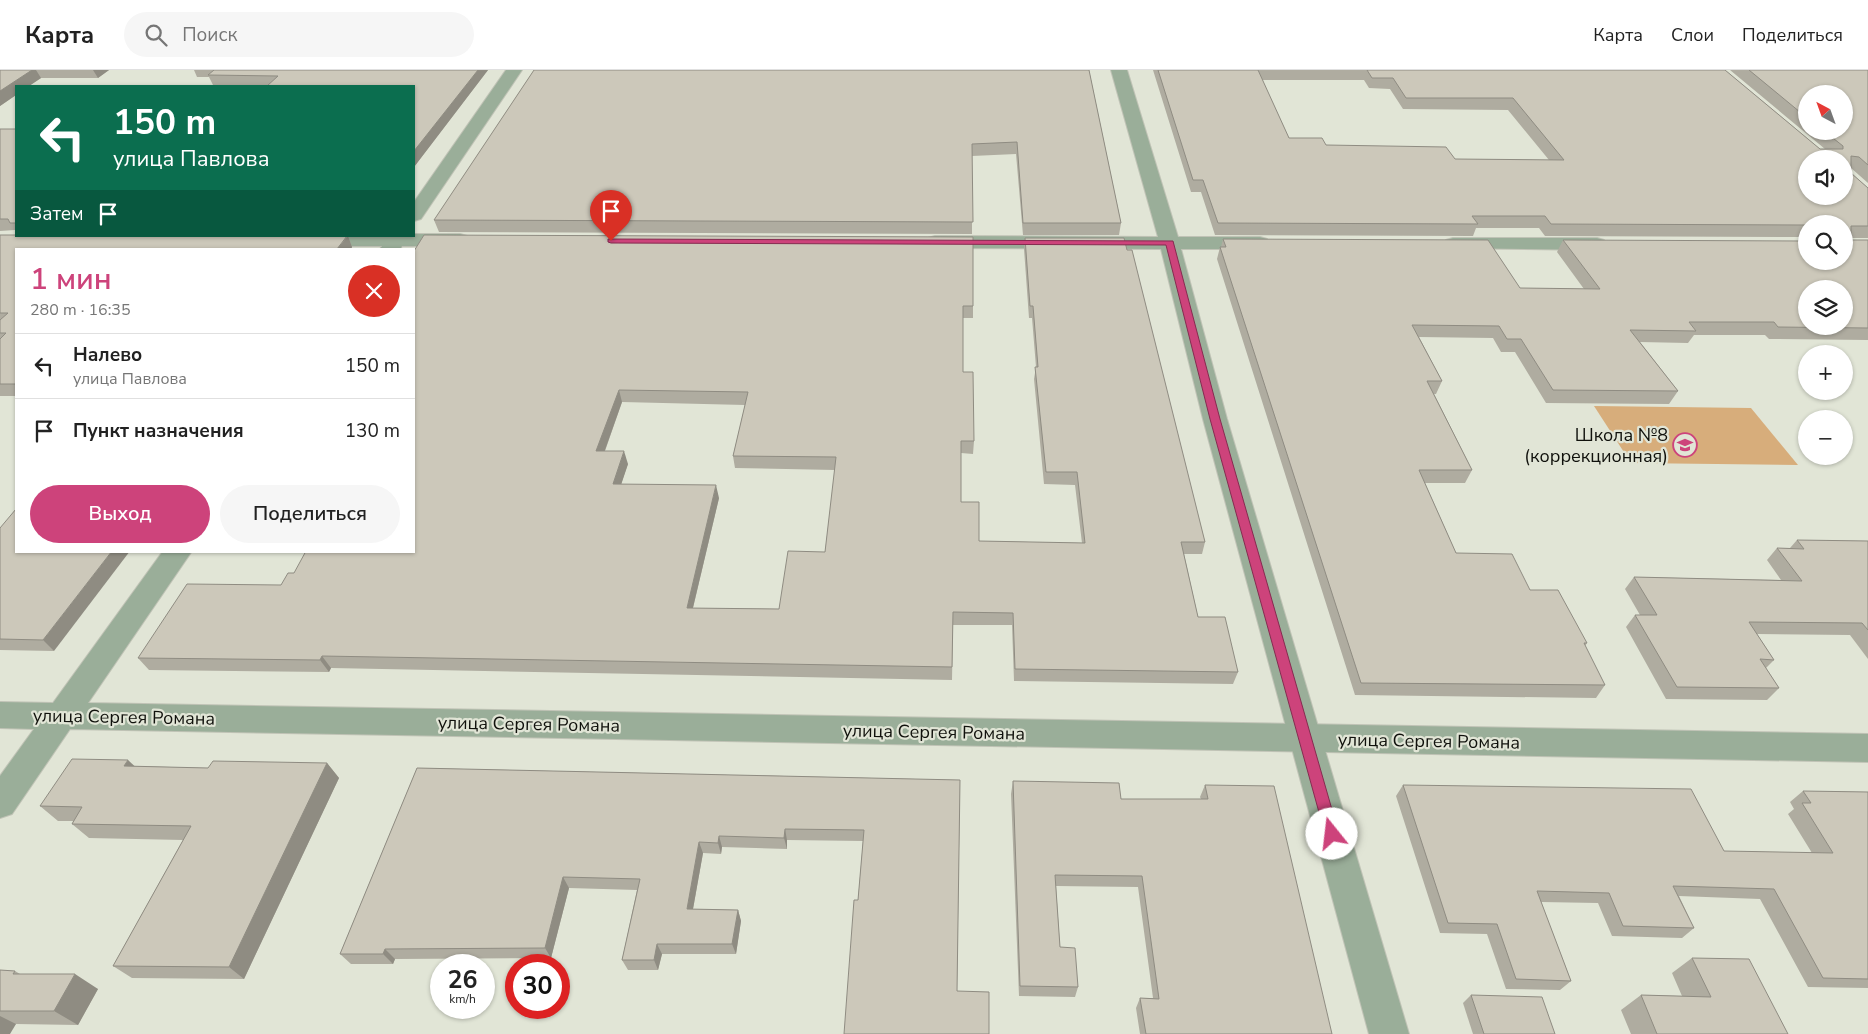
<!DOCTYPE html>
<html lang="ru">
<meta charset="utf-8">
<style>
:root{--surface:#fff;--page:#f6f6f6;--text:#222;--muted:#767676;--line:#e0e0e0;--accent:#cd437b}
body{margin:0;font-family:"Nunito Sans",sans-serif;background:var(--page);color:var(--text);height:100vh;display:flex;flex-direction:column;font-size:19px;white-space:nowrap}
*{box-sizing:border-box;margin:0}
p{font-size:16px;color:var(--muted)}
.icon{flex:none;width:28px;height:28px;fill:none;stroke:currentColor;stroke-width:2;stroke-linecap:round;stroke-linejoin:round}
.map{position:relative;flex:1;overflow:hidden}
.details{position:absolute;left:15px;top:178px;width:400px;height:305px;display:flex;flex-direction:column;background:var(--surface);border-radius:0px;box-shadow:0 1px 4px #0004}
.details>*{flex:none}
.top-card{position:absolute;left:15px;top:15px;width:400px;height:152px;border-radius:0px;box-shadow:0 1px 4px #0004;background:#0b6e4f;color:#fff;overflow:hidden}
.needle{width:32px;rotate:319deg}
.buttons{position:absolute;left:1798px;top:15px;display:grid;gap:10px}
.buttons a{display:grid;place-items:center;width:55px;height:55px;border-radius:50%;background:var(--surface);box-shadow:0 1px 4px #0004;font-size:25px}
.speed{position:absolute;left:430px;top:884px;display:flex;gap:10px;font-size:25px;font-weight:700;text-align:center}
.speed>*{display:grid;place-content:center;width:65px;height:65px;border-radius:50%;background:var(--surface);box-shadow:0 1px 4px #0004;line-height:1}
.speed small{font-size:12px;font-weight:400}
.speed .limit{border:8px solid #d22;background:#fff;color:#111}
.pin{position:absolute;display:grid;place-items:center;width:42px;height:42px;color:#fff;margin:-51px -21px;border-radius:50% 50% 50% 0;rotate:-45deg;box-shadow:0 0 5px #0007}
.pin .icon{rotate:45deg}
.me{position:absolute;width:55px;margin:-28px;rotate:344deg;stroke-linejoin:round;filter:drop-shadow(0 0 4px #0008)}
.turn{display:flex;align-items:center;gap:18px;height:105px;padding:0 15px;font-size:22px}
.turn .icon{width:65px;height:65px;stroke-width:2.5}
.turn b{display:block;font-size:35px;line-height:42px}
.then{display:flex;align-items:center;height:48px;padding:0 15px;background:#0003;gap:10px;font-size:19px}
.round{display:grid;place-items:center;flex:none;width:52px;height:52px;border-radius:26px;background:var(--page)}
.headline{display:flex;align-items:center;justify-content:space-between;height:85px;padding:0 15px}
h1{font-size:30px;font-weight:600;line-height:38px;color:var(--accent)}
.action{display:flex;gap:10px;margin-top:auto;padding:10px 15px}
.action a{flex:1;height:58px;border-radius:30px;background:var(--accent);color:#fff;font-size:20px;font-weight:600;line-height:58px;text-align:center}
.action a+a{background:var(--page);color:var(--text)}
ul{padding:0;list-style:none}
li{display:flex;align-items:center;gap:15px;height:65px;padding:0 15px;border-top:1px solid var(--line)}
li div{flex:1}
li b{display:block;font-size:19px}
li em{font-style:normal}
header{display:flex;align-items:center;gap:30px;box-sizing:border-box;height:70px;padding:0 25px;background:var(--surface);border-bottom:1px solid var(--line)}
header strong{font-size:24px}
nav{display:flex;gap:28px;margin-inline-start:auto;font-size:18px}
.search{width:350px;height:45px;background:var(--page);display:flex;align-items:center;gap:12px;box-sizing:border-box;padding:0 18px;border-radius:28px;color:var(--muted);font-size:19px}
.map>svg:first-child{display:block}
</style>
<header>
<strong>Карта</strong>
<div class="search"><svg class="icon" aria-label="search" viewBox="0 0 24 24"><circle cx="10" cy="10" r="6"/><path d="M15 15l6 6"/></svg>Поиск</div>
<nav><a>Карта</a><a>Слои</a><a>Поделиться</a></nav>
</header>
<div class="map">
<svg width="1868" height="964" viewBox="0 0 1868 964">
<rect width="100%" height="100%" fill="#e1e5d6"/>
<path fill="#d7ad7b" d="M 1594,336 L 1751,338 L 1798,395 L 1631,393 Z"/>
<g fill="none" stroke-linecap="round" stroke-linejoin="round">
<g stroke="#c0c3b6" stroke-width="2">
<g id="minor">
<path d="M 1111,0 L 1127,0 L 1178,167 L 1260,167 L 1267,169 L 1270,173 L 1267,177 L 1260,179 L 1181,179 L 1227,349 L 1409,964 L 1369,964 L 1203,349 L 1161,179 L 935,178 L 928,176 L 925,172 L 928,168 L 935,166 L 1158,167 Z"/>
<path d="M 414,164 L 460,164 L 467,166 L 470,170 L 467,174 L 460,176 L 313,176 L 306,174 L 303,170 L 306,166 L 414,166 Z"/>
<path d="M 1453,168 L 1597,168 L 1604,170 L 1607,174 L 1604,178 L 1597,180 L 1446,178 L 1443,174 L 1446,170 Z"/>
</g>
</g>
<g stroke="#c0c3b6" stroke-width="2">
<g id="tertiary">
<path d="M 506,0 L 522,0 L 421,149 L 414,151 L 414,132 Z"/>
<path d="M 389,166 L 409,166 L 400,179 L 380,179 Z"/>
<path d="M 163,481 L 192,481 L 88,633 L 1868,664 L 1868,692 L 70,659 L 12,744 L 0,748 L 0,706 L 34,659 L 0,658 L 0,632 L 53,633 Z"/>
</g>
</g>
<use href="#minor" fill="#9aae99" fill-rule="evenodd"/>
<use href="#tertiary" fill="#9aae99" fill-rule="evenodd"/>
</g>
<g fill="#afaca0" fill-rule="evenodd">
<path d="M 0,0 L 109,0 L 98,8 L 41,8 L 29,16 L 16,16 L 16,25 L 0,36 Z"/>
<path d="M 194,0 L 488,0 L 414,97 L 414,16 L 267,16 L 213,15 L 209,7 L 197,7 Z"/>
<path d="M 1089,0 L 1121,153 L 1119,165 L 1023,165 L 1016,84 L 972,86 L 972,164 L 439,162 L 434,150 Z"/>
<path d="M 1153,0 L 1725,0 L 1820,79 L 1825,79 L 1730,0 L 1868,0 L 1868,113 L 1851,98 L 1851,103 L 1868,118 L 1868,168 L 1851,168 L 1851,170 L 1868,170 L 1868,270 L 1769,269 L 1765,265 L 1694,265 L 1688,273 L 1640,272 L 1678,321 L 1669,334 L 1546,333 L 1515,282 L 1501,282 L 1493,268 L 1419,267 L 1442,311 L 1436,324 L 1434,324 L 1472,400 L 1465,413 L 1425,413 L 1456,483 L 1530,520 L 1587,573 L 1585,576 L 1605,615 L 1596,628 L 1355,625 L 1217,189 L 1220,177 L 1221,177 L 1223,169 L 1520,218 L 1584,219 L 1557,182 L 1563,170 L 1806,191 L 1844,154 L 1806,154 L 1806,167 L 1545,166 L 1539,158 L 1476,158 L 1473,166 L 1215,165 L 1201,122 L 1191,122 ZM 1262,10 L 1364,10 L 1369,18 L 1390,19 L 1403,39 L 1508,40 L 1549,90 L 1455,89 L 1326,75 L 1289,68 ZM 1806,24 L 1844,61 L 1806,61 Z"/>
<path d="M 0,59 L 16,59 L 16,162 L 15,160 L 0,161 Z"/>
<path d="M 0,165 L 348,166 L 352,177 L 351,179 L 16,179 L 16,326 L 0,326 Z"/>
<path d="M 1025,168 L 1127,180 L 1205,472 L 1202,484 L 1184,484 L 1198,547 L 1238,602 L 1233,614 L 1014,611 L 1012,555 L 953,555 L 952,610 L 331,598 L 329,602 L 149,600 L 138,588 L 281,515 L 294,503 L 414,481 L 414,181 L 973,236 L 973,248 L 963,248 L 963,302 L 974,371 L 973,384 L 961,383 L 961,432 L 979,471 L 1082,473 L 1075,415 L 1044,414 L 1034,309 L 1036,297 L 1032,248 L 1029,248 L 1024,179 ZM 622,332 L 745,335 L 733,386 L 735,398 L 835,400 L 825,482 L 779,539 L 693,538 L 719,428 L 621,414 L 628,394 L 605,381 Z"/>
<path d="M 0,458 L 54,581 L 0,580 Z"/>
<path d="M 1797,470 L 1868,471 L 1868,589 L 1850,565 L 1757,564 L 1774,590 L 1766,598 L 1779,618 L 1767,630 L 1666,629 L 1626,557 L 1635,545 L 1640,545 L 1625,519 L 1634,507 L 1781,510 L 1767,490 L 1777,478 L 1790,478 Z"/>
<path d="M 327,693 L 339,708 L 244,909 L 132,908 L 113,896 L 183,770 L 89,768 L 72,754 L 73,751 L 58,751 L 40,736 L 135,696 L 208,698 Z"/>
<path d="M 417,698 L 960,710 L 957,921 L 858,830 L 863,771 L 787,770 L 787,779 L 722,777 L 721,784 L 703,783 L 693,839 L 738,840 L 741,851 L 736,884 L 662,884 L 658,900 L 628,900 L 622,890 L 637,820 L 569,818 L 551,888 L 395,889 L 393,894 L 351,894 L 340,884 Z"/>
<path d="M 1013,711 L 1121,729 L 1201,729 L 1200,727 L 1205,715 L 1332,964 L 1140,964 L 1136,938 L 1140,928 L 1153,928 L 1138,817 L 1056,816 L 1060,877 L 1078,917 L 1075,927 L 1019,926 L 1011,724 Z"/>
<path d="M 1403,715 L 1724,781 L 1812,783 L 1788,744 L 1794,739 L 1790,732 L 1803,721 L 1868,722 L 1868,918 L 1808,917 L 1760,829 L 1679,826 L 1694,858 L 1682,868 L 1612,866 L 1598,833 L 1541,832 L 1571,911 L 1560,920 L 1506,919 L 1487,864 L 1440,863 L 1396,726 Z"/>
<path d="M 1692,888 L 1788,964 L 1631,964 L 1621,940 L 1641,925 L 1682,926 L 1672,903 Z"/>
<path d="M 0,900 L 15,901 L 20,904 L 98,919 L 78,955 L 16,954 L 0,964 Z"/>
<path d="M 1471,925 L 1555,964 L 1473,964 L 1463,933 Z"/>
</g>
<g fill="#8f8c82">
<path d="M 32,0 L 36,0 L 41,8 L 29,16 L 16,16 L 16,25 L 0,36 L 0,21 Z"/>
<path d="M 93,0 L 109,0 L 98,8 Z"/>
<path d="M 478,0 L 488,0 L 414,97 L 414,81 Z"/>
<path d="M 348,166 L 352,177 L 351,179 L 337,179 Z"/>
<path d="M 619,320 L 622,332 L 600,394 L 596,381 Z"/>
<path d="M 624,381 L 628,394 L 617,427 L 613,414 Z"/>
<path d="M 716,415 L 719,428 L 690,550 L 687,538 Z"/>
<path d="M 112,481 L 130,481 L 54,581 L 43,570 Z"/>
<path d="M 322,586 L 331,598 L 329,602 L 320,590 Z"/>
<path d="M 128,690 L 143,704 L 124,696 Z"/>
<path d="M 327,693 L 339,708 L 244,909 L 229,897 Z"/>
<path d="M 785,759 L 787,770 L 787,779 L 784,768 Z"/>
<path d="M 719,766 L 722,777 L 721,784 L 718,773 Z"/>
<path d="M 699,772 L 703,783 L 691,850 L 687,839 Z"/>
<path d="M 563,807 L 569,818 L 551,888 L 545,878 Z"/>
<path d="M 738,840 L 741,851 L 736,884 L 732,874 Z"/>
<path d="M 657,874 L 662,884 L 658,900 L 654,890 Z"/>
<path d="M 385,879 L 395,889 L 393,894 L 383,884 Z"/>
<path d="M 75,904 L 98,919 L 78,955 L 54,941 Z"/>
<path d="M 0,946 L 16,954 L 10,964 L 0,964 Z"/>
</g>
<g fill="#ccc8ba" stroke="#8f8c82" fill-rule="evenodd">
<path d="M 0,0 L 32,0 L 0,21 Z"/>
<path d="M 214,0 L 478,0 L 414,81 L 414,16 L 267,16 L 278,6 L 208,5 Z"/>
<path d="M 534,0 L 1089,0 L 1121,153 L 1023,153 L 1017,72 L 972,74 L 973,152 L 434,150 Z"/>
<path d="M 1158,0 L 1258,0 L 1289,68 L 1322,68 L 1326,75 L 1446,77 L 1455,89 L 1564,90 L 1513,28 L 1406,28 L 1393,8 L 1372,8 L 1367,0 L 1725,0 L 1820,79 L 1843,79 L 1843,76 L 1824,61 L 1844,61 L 1844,24 L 1806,24 L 1806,47 L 1749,0 L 1868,0 L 1868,95 L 1859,87 L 1851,86 L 1851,103 L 1868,118 L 1868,156 L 1851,156 L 1851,170 L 1868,170 L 1868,258 L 1778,257 L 1774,252 L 1689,252 L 1696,261 L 1630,260 L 1678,321 L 1553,320 L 1521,269 L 1507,269 L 1499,256 L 1412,255 L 1442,311 L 1427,311 L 1472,400 L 1419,400 L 1456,483 L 1512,484 L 1530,520 L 1558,520 L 1587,573 L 1584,573 L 1605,615 L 1361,613 L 1220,177 L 1226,177 L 1223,169 L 1488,170 L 1520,218 L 1600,219 L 1563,170 L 1806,171 L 1806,191 L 1844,191 L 1844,154 L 1806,154 L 1806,155 L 1551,154 L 1545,146 L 1472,146 L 1478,154 L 1218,153 L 1203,110 L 1193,110 ZM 1806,89 L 1844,89 L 1844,126 L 1806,126 ZM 1806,219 L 1844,219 L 1844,256 L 1806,256 Z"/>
<path d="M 0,59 L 16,59 L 16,153 L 10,153 L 8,149 L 0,149 Z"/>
<path d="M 0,165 L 16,165 L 16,166 L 347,166 L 337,179 L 16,179 L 16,314 L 0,314 L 0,269 L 6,263 L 0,263 L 0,250 L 8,243 L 0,243 Z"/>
<path d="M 424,165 L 973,167 L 973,236 L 963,236 L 963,302 L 973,302 L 974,371 L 961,371 L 961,432 L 979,432 L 979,471 L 1085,473 L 1077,402 L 1046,402 L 1035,297 L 1038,297 L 1033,236 L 1030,236 L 1025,168 L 1124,168 L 1127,180 L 1132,180 L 1205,472 L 1181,472 L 1198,547 L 1225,547 L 1238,602 L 1015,599 L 1013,543 L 953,542 L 952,597 L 322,586 L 320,590 L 138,588 L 187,514 L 281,515 L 288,503 L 294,503 L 306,481 L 414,481 L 414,181 ZM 619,320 L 748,322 L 733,386 L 836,387 L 825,482 L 788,481 L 779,539 L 687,538 L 716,415 L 613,414 L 624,381 L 596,381 Z"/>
<path d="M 16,439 L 16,481 L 112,481 L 43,570 L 0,569 L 0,458 Z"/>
<path d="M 1797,470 L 1868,471 L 1868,560 L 1862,553 L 1749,552 L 1774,590 L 1760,589 L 1779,618 L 1677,617 L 1635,545 L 1657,545 L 1634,507 L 1802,511 L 1777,478 L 1804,479 Z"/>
<path d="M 72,689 L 128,690 L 124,696 L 208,698 L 213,691 L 327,693 L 229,897 L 113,896 L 191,756 L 72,754 L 82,737 L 40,736 Z"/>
<path d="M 417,698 L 960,710 L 957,921 L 989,922 L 989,964 L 844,964 L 854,830 L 858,830 L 864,760 L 785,759 L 784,768 L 719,766 L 718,773 L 699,772 L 687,839 L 738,840 L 732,874 L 657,874 L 654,890 L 622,890 L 640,809 L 563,807 L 545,878 L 385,879 L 383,884 L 340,884 Z"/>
<path d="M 1013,711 L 1119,713 L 1121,729 L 1208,729 L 1205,715 L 1274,716 L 1332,964 L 1146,964 L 1140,928 L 1159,929 L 1142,806 L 1055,805 L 1060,877 L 1075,878 L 1078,917 L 1020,916 Z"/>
<path d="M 1403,715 L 1691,719 L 1724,781 L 1833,783 L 1802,733 L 1811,733 L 1803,721 L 1868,722 L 1868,909 L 1823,908 L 1774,819 L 1673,816 L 1694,858 L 1623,856 L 1609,823 L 1537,821 L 1571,911 L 1516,909 L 1497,854 L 1448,853 Z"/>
<path d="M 1692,888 L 1749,889 L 1788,964 L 1657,964 L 1641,925 L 1711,927 Z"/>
<path d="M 0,900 L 15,901 L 13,904 L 75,904 L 54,941 L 0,941 Z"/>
<path d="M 1471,925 L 1542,927 L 1555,964 L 1484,964 Z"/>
</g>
<path fill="#cd437b" stroke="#852c50" d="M 608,169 L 1173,171 L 1220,349 L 1339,764 L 1337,768 L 1332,770 L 1327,768 L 1325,764 L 1210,349 L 1166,175 L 611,173 L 608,172 Z"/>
<defs>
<g id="school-ring" transform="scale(1.25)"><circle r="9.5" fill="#e1e5d6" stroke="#cd437b" stroke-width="1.5"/><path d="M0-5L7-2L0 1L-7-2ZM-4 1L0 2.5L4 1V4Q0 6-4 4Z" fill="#cd437b"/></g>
</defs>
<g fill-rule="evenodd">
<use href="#school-ring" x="1685" y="375"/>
</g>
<g text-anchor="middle" stroke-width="4.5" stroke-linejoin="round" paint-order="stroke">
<g font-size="18" fill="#10110c" stroke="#e1e5d6" text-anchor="end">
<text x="1668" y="371">Школа №8<tspan x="1668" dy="21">(коррекционная)</tspan></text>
</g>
<g font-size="18" fill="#10110c" stroke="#e1e5d6">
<text transform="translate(124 647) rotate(1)" y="6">улица Сергея Романа</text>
<text transform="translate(529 654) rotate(1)" y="6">улица Сергея Романа</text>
<text transform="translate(934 662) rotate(1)" y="6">улица Сергея Романа</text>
<text transform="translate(1429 671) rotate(1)" y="6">улица Сергея Романа</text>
</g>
</g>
</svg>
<div class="buttons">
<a><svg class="needle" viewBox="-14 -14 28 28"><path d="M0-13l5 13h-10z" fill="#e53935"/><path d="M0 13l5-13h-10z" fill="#767676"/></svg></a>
<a><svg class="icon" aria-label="sound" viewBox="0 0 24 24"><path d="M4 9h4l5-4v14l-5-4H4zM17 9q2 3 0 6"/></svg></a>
<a><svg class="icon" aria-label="search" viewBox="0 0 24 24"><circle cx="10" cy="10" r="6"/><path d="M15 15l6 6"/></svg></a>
<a><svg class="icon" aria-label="layers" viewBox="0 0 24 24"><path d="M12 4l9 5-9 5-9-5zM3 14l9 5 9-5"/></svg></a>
<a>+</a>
<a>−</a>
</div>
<div class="speed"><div>26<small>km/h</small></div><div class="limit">30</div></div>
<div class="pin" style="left:611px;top:171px;background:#d93025"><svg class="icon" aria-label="arrive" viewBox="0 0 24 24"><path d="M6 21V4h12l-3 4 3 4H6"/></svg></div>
<svg class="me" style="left:1332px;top:764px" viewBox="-20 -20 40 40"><circle r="19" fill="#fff"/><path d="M0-13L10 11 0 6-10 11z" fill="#cd437b"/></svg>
<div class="top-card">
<div class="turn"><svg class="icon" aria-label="left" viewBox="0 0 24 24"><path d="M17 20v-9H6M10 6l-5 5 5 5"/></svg><div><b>150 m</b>улица Павлова</div></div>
<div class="then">Затем<svg class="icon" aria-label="arrive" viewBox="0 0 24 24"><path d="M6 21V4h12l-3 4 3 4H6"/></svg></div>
</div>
<section class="details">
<div class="headline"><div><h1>1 мин</h1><p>280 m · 16:35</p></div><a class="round" style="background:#d93025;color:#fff"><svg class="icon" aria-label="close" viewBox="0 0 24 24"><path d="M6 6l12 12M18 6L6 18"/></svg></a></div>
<ul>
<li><svg class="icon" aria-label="left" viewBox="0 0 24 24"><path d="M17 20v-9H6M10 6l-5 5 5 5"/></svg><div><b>Налево</b><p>улица Павлова</p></div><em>150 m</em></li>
<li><svg class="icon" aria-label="arrive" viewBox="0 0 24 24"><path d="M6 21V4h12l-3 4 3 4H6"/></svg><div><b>Пункт назначения</b></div><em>130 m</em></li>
</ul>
<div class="action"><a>Выход</a><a>Поделиться</a></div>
</section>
</div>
